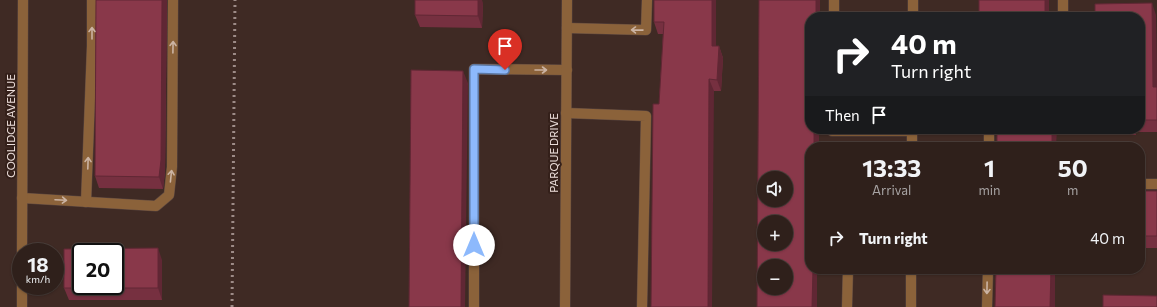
<!DOCTYPE html>
<meta charset="utf-8">
<style>
:root{--surface:#2f201b;--page:#3b2d28;--text:#f1f3f6;--muted:#a7a3a3;--line:#4a3e3a}
body{margin:0;font-family:Commissioner,sans-serif;background:var(--page);color:var(--text);height:100vh;display:flex;flex-direction:column;font-size:15px;white-space:nowrap}
*{box-sizing:border-box;margin:0}
p{font-size:13px;color:var(--muted)}
.icon{flex:none;width:22px;height:22px;fill:none;stroke:currentColor;stroke-width:2;stroke-linecap:round;stroke-linejoin:round}
.map{position:relative;flex:1;overflow:hidden}
.details{position:absolute;left:805px;top:142px;width:340px;height:132px;display:flex;flex-direction:column;background:var(--surface);border-radius:16px;box-shadow:0 1px 3px #0004,0 0 0 1px var(--line)}
.details>*{flex:none}
.banner{position:absolute;left:805px;top:12px;width:340px;height:122px;border-radius:16px;box-shadow:0 1px 3px #0004,0 0 0 1px var(--line);background:#202124;color:#fff;overflow:hidden}
.buttons{position:absolute;left:757px;top:171px;display:grid;gap:8px}
.buttons a{display:grid;place-items:center;width:36px;height:36px;border-radius:50%;background:var(--surface);box-shadow:0 1px 3px #0004,0 0 0 1px var(--line);font-size:20px}
.speed{position:absolute;left:12px;top:243px;display:flex;gap:8px;font-size:20px;font-weight:700;text-align:center}
.speed>*{display:grid;place-content:center;width:52px;height:52px;border-radius:50%;background:var(--surface);box-shadow:0 1px 3px #0004,0 0 0 1px var(--line);line-height:1}
.speed small{font-size:10px;font-weight:400}
.speed .limit{border:2px solid #111;border-radius:6px;background:#fff;color:#111}
.pin{position:absolute;display:grid;place-items:center;width:34px;height:34px;color:#fff;margin:-41px -17px;border-radius:50% 50% 50% 0;rotate:-45deg;box-shadow:0 0 4px #0007}
.pin .icon{rotate:45deg}
.me{position:absolute;width:44px;margin:-22px;rotate:0deg;stroke-linejoin:round;filter:drop-shadow(0 0 3px #0008)}
.turn{display:flex;align-items:center;gap:14px;height:84px;padding:0 20px;font-size:18px}
.turn .icon{width:52px;height:52px;stroke-width:2.5}
.turn b{display:block;font-size:28px;line-height:34px}
.then{display:flex;align-items:center;height:38px;padding:0 20px;background:#0003;gap:8px;font-size:15px}
.eta{display:flex;justify-content:space-evenly;align-items:center;height:68px;text-align:center}
.eta b{font-size:24px;font-weight:700;line-height:28px}
ul{padding:0;list-style:none}
li{display:flex;align-items:center;gap:12px;height:56px;padding:0 20px}
li div{flex:1}
li b{display:block;font-size:15px}
li em{font-style:normal}
.map>svg:first-child{display:block}
</style>
<div class="map">
<svg width="1157" height="307" viewBox="0 0 1157 307">
<rect width="100%" height="100%" fill="#3f2a24"/>
<g fill="none" stroke-linecap="round" stroke-linejoin="round">
<g stroke="#5b4741" stroke-width="11">
<g id="minor">
<path d="M 1063,0 L 1063,17"/>
<path d="M 834,17 L 834,0"/>
<path d="M 913,17 L 913,0"/>
<path d="M 567,28 L 646,30 L 647,0"/>
<path d="M 566,113 L 646,116 L 642,307"/>
<path d="M 832,129 L 832,131 L 912,131"/>
<path d="M 912,147 L 912,129"/>
<path d="M 989,147 L 989,129"/>
<path d="M 1140,184 L 1157,184"/>
<path d="M 22,198 L 156,206 L 169,195 L 172,167 L 173,0"/>
<path d="M 86,202 L 92,46 L 92,0"/>
<path d="M 22,252 L 23,0"/>
<path d="M 22,307 L 22,286"/>
<path d="M 474,307 L 474,69 L 567,70"/>
<path d="M 565,307 L 567,0"/>
<path d="M 847,307 L 848,269"/>
<path d="M 911,307 L 911,269"/>
<path d="M 987,307 L 988,269"/>
</g>
</g>
<use href="#minor" stroke="#8b623a" stroke-width="10"/>
<path stroke="#9d8b87" stroke-width="3" stroke-dasharray="2 4" stroke-linecap="butt" d="M 232,307 L 235,0"/>
</g>
<g fill="#763040">
<path d="M 96,0 L 167,0 L 165,172 L 163,189 L 99,188 L 95,176 Z"/>
<path d="M 654,0 L 716,0 L 716,46 L 719,46 L 723,58 L 721,91 L 714,91 L 659,104 L 663,34 L 658,34 L 654,22 Z"/>
<path d="M 483,3 L 482,28 L 420,27 L 415,15 Z"/>
<path d="M 1156,15 L 1157,132 L 1136,132 L 1136,135 L 1099,135 L 1097,129 L 1140,129 L 1140,17 Z"/>
<rect x="1140" y="191" width="17" height="57"/>
<path d="M 162,260 L 162,300 L 69,300 L 64,288 Z"/>
</g>
<g fill="#602734">
<path d="M 162,0 L 167,0 L 165,172 L 163,189 L 159,177 Z"/>
<path d="M 478,0 L 482,0 L 483,3 L 482,28 L 478,16 Z"/>
<path d="M 712,0 L 716,0 L 716,58 L 712,46 Z"/>
<rect x="816" y="0" width="4" height="17"/>
<rect x="1045" y="0" width="4" height="17"/>
<path d="M 1152,3 L 1156,15 L 1157,98 L 1153,87 Z"/>
<path d="M 719,46 L 723,58 L 721,91 L 717,80 Z"/>
<path d="M 463,71 L 468,83 L 465,307 L 461,307 Z"/>
<path d="M 709,79 L 714,91 L 712,307 L 708,307 Z"/>
<rect x="814" y="129" width="5" height="18"/>
<path d="M 1052,129 L 1057,129 L 1056,147 L 1052,147 Z"/>
<path d="M 1133,129 L 1135,129 L 1136,132 L 1136,135 Z"/>
<path d="M 158,248 L 162,260 L 162,300 L 158,288 Z"/>
<path d="M 813,269 L 817,269 L 817,307 L 812,307 Z"/>
<path d="M 1051,269 L 1055,269 L 1055,307 L 1050,307 Z"/>
</g>
<g fill="#89384a" stroke="#602734" fill-rule="evenodd">
<path d="M 96,0 L 162,0 L 161,160 L 159,177 L 95,176 Z"/>
<path d="M 415,0 L 478,0 L 478,16 L 415,15 Z"/>
<path d="M 654,0 L 712,0 L 712,46 L 719,46 L 717,80 L 709,79 L 708,307 L 651,307 L 653,104 L 659,104 L 664,22 L 654,22 Z"/>
<path d="M 759,0 L 816,0 L 816,17 L 810,17 L 810,129 L 814,129 L 814,147 L 810,147 L 810,269 L 813,269 L 812,307 L 757,307 ZM 764,178 L 786,178 L 786,200 L 764,200 ZM 764,222 L 786,222 L 786,244 L 764,244 ZM 764,266 L 786,266 L 786,288 L 764,288 Z"/>
<rect x="979" y="0" width="66" height="17"/>
<path d="M 1152,3 L 1153,87 L 1157,87 L 1157,120 L 1140,120 L 1140,17 L 1095,17 L 1095,4 Z"/>
<path d="M 411,70 L 463,71 L 461,307 L 409,307 Z"/>
<rect x="997" y="129" width="55" height="18"/>
<rect x="1140" y="191" width="17" height="45"/>
<path d="M 158,248 L 158,288 L 64,288 L 64,249 ZM 81,252 L 115,252 L 115,286 L 81,286 Z"/>
<path d="M 996,269 L 1051,269 L 1050,307 L 995,307 Z"/>
<path d="M 1103,295 L 1157,296 L 1157,307 L 1103,307 Z"/>
</g>
<defs><path id="oneway-shaft" d="M-6 0H5M1.5-3L5.5 0L1.5 3" fill="none" stroke-width="1.6" stroke-linecap="round" stroke-linejoin="round"/></defs>
<g stroke="#cbb3a3">
<use href="#oneway-shaft" transform="translate(637 30) rotate(-179)"/>
<use href="#oneway-shaft" transform="translate(92 33) rotate(-90)"/>
<use href="#oneway-shaft" transform="translate(173 47) rotate(-89)"/>
<use href="#oneway-shaft" transform="translate(541 70)"/>
<use href="#oneway-shaft" transform="translate(88 163) rotate(-88)"/>
<use href="#oneway-shaft" transform="translate(171 176) rotate(-84)"/>
<use href="#oneway-shaft" transform="translate(61 200) rotate(3)"/>
<use href="#oneway-shaft" transform="translate(987 288) rotate(91)"/>
</g>
<g fill="none" stroke-linecap="round" stroke-linejoin="round">
<g stroke="#5c78a4" stroke-width="10">
<path id="route" d="M 474,245 L 474,69 L 505,70"/>
</g>
<use href="#route" stroke="#8db9fc" stroke-width="7"/>
</g>
<g text-anchor="middle" stroke-width="4" stroke-linejoin="round" paint-order="stroke">
<g font-size="11" fill="#eddfdb" stroke="#34201a">
<text transform="translate(11 126) rotate(-90)" y="4">COOLIDGE AVENUE</text>
<text transform="translate(554 153) rotate(-90)" y="4">PARQUE DRIVE</text>
</g>
</g>
</svg>
<div class="buttons">
<a><svg class="icon" aria-label="sound" viewBox="0 0 24 24"><path d="M4 9h4l5-4v14l-5-4H4zM17 9q2 3 0 6"/></svg></a>
<a>+</a>
<a>−</a>
</div>
<div class="speed"><div>18<small>km/h</small></div><div class="limit">20</div></div>
<div class="pin" style="left:505px;top:70px;background:#d93025"><svg class="icon" aria-label="arrive" viewBox="0 0 24 24"><path d="M6 21V4h12l-3 4 3 4H6"/></svg></div>
<svg class="me" style="left:474px;top:245px" viewBox="-20 -20 40 40"><circle r="19" fill="#fff"/><path d="M0-13L10 11 0 6-10 11z" fill="#8db9fc"/></svg>
<div class="banner">
<div class="turn"><svg class="icon" aria-label="right" viewBox="0 0 24 24"><path d="M7 20v-9h11M14 6l5 5-5 5"/></svg><div><b>40 m</b>Turn right</div></div>
<div class="then">Then<svg class="icon" aria-label="arrive" viewBox="0 0 24 24"><path d="M6 21V4h12l-3 4 3 4H6"/></svg></div>
</div>
<section class="details">
<div class="eta">
<div><b>13:33</b><p>Arrival</p></div>
<div><b>1</b><p>min</p></div>
<div><b>50</b><p>m</p></div>
</div>
<ul>
<li><svg class="icon" aria-label="right" viewBox="0 0 24 24"><path d="M7 20v-9h11M14 6l5 5-5 5"/></svg><div><b>Turn right</b></div><em>40 m</em></li>
</ul>
</section>
</div>
